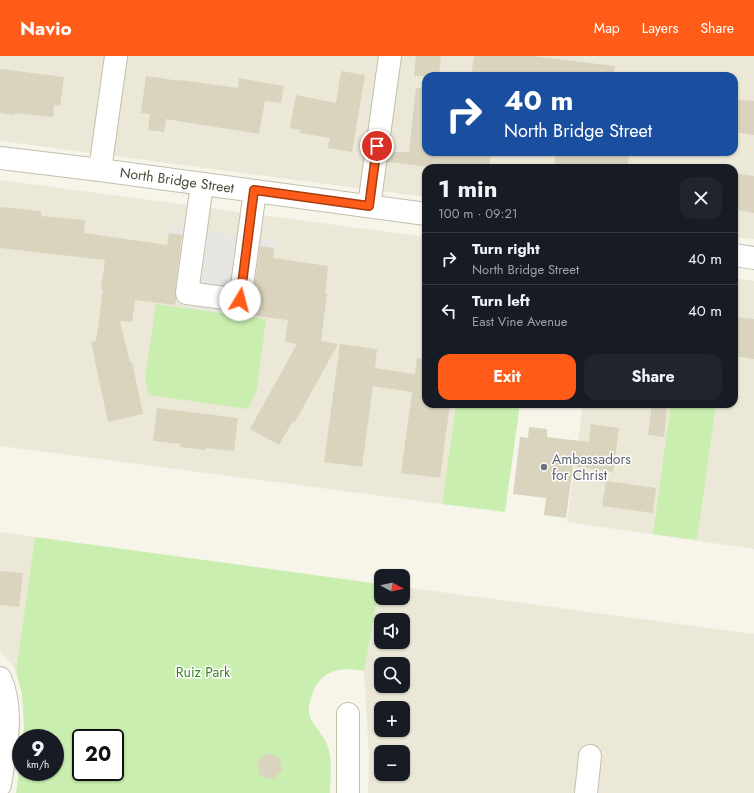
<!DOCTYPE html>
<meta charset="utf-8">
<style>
:root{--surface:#171b24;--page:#20242c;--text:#f1f3f6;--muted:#9ea1a6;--line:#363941;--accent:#ff5c19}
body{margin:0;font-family:Jost,sans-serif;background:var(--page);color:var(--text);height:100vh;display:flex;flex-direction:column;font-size:15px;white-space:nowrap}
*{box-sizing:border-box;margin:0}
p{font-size:13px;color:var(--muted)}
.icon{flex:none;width:22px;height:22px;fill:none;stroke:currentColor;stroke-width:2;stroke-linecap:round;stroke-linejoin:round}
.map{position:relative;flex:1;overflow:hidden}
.panel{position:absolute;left:422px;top:108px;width:316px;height:244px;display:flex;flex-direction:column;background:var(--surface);border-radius:12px;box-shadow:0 1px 3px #0004}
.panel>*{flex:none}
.banner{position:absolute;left:422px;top:16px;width:316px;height:84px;border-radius:12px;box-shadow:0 1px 3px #0004;background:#1a4fa0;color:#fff;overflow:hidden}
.needle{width:26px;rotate:98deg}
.tools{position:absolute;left:374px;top:513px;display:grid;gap:8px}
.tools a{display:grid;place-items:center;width:36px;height:36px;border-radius:8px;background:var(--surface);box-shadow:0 1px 3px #0004;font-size:20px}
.speed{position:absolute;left:12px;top:673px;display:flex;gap:8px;font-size:20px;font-weight:700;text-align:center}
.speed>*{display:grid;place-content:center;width:52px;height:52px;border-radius:50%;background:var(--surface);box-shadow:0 1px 3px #0004;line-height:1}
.speed small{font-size:10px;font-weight:400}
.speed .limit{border:2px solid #111;border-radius:6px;background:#fff;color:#111}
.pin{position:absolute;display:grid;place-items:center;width:34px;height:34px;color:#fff;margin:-17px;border:2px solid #fff;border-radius:50%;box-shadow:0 1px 4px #0007}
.me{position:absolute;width:44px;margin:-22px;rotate:8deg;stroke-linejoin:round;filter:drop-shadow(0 0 3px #0008)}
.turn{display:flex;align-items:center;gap:14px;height:84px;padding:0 16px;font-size:18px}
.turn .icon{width:52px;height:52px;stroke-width:2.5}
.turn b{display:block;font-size:28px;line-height:34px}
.round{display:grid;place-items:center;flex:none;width:42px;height:42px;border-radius:12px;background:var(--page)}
.head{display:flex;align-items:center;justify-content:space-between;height:68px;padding:0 16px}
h1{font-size:24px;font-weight:700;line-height:30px}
.primary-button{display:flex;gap:8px;margin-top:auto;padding:8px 16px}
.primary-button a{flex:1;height:46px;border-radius:12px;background:var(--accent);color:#fff;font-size:16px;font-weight:700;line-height:46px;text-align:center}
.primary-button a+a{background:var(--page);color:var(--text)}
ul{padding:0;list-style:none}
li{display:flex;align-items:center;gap:12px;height:52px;padding:0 16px;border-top:1px solid var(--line)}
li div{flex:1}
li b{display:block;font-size:15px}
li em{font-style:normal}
header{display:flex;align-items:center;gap:24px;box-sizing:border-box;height:56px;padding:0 20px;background:var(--accent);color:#fff}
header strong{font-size:19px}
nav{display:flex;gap:22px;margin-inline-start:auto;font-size:14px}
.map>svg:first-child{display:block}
</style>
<header>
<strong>Navio</strong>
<nav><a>Map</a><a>Layers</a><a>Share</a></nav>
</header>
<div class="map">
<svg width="754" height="737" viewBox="0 0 754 737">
<rect width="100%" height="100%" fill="#f7f5ea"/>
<g fill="#ebe8d8" fill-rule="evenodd">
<path d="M 0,0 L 754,0 L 754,183 L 734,181 L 734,112 L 426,112 L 426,141 L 0,85 ZM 426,20 L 734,20 L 734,96 L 426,96 Z"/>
<path d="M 0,124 L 426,181 L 426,348 L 456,348 L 442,448 L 0,390 Z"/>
<path d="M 734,222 L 754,225 L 754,493 L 567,466 L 583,348 L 734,348 Z"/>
<path d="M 0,476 L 35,481 L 16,616 L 11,607 L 0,596 Z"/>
<path d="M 380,528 L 381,542 L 403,542 L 403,531 L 754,578 L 754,737 L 368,737 L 369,701 L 364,615 ZM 381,564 L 403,564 L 403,586 L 381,586 ZM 381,608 L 403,608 L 403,630 L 381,630 ZM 381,652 L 403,652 L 403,674 L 381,674 ZM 381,696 L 403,696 L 403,718 L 381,718 Z"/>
</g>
<g fill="#c9eeaf" fill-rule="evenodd">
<path d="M 156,248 L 266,263 L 257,333 L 248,353 L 149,339 L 145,323 Z"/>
<path d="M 456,348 L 520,348 L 505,456 L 442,448 Z"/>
<path d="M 671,348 L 716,348 L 697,484 L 653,478 Z"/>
<path d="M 35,481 L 380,528 L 364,615 C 343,611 322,613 313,636 C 311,642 308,650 309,657 C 312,670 324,678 328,691 C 333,706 330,722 330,737 L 16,737 L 21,699 L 21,716 L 55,716 L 55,682 L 23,682 L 24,670 L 22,638 L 16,616 ZM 81,682 L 115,682 L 115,716 L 81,716 Z"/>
</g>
<path fill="#e8e6e2" d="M 169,170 L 276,184 L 266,262 L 159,247 Z"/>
<g fill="#dad3be">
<path d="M 416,0 L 441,0 L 439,20 L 414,20 Z"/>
<path d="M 474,0 L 531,0 L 615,10 L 614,20 L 471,20 Z"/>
<path d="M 0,13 L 64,21 L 60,50 L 54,49 L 53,61 L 15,57 L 15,59 L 0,57 Z"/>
<path d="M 341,15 L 365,19 L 352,96 L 328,92 L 330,82 L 300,77 L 301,74 L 290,72 L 296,39 L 336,47 Z"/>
<path d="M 146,20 L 180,25 L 180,24 L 238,32 L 239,22 L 284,30 L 281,47 L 265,45 L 259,78 L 166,63 L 164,76 L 148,74 L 150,58 L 141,57 Z"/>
<path d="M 416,32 L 426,32 L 426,96 L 491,96 L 489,112 L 439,112 L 388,106 L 389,96 L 409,96 Z"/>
<path d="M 734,43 L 754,45 L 754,79 L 734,76 Z"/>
<path d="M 556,96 L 629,96 L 628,112 L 554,112 Z"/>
<path d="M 734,117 L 754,120 L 754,157 L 734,153 Z"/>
<path d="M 0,151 L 41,155 L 41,160 L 85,164 L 84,177 L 167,189 L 169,177 L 182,179 L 175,235 L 176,243 L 175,249 L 135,244 L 132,266 L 120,265 L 130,306 L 132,306 L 143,358 L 108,366 L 91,286 L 96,285 L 103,234 L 101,233 L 105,204 L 0,192 Z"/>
<path d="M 260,190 L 274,192 L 273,202 L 328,210 L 325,238 L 327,238 L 321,285 L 338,288 L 295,366 L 293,365 L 279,389 L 250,373 L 297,288 L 285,286 L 288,264 L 248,259 L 249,252 L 252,246 Z"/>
<path d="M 734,261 L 754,263 L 754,303 L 734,300 Z"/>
<path d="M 340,288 L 377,293 L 375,312 L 415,318 L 417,302 L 426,303 L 426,348 L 450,348 L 440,422 L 401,417 L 412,336 L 373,330 L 362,411 L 324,406 Z"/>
<path d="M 652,348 L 667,350 L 664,381 L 648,379 Z"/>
<path d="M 157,352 L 238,362 L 234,395 L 206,392 L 205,394 L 180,391 L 181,388 L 153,385 Z"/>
<path d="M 591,368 L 619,372 L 613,416 L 573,410 L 566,462 L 544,459 L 546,442 L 513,438 L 520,381 L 528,382 L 529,371 L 547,373 L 547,381 L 589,386 Z"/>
<path d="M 606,425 L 656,432 L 653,457 L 602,450 Z"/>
<path d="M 0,515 L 23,517 L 19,551 L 0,549 Z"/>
<path d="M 266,697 L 279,701 L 282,715 L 273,723 L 260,720 L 257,706 Z"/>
</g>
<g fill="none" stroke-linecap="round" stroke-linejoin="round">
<g stroke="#c3bfab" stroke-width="24">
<g id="minor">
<path d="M 0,102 L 100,114 L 426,158"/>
<path d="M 100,114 L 116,0"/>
<path d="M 202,128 L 187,237 L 240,244 L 255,135"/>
<path d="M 369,150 L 390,0"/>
<path d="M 734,199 L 754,202"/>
<path d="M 0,622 C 15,654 5,695 0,729"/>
<path d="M 348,737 L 348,658"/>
<path d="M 586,737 L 590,700"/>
</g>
</g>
<use href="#minor" stroke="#fff" stroke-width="22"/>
</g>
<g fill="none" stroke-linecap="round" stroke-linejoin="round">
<g stroke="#a63c10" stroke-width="10">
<path id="route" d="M 240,244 L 254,134 L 369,150 L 377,90"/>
</g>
<use href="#route" stroke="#ff5c19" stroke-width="7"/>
</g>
<circle fill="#6b7280" stroke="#fff" stroke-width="1.5" cx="544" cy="411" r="4"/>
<g text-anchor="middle" stroke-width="3" stroke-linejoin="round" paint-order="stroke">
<g font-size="14" fill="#4c4737" stroke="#fff">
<text transform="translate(177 124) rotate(8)" y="5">North Bridge Street</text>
</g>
<g font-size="14" fill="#5b616d" stroke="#fff" text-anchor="start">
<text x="552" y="408">Ambassadors<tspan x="552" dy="16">for Christ</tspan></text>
</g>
<g font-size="14" fill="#3a8522" stroke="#fff">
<text x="203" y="621">Ruiz Park</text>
</g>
</g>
</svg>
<div class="tools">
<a><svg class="needle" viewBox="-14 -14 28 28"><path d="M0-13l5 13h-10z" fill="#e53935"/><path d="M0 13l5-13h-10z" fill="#9ea1a6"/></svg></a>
<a><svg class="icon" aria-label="sound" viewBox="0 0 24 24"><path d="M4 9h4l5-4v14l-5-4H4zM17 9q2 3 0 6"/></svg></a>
<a><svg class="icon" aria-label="search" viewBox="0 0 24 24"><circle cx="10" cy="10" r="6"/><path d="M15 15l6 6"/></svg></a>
<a>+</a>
<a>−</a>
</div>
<div class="speed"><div>9<small>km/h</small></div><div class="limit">20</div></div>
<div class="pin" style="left:377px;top:90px;background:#d93025"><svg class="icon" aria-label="arrive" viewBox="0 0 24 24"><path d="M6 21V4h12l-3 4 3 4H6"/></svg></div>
<svg class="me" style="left:240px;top:244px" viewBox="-20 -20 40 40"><circle r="19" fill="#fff"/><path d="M0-13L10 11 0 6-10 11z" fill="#ff5c19"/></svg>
<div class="banner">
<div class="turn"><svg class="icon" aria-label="right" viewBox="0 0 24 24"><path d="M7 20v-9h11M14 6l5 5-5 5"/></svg><div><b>40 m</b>North Bridge Street</div></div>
</div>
<section class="panel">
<div class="head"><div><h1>1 min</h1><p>100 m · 09:21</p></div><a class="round"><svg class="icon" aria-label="close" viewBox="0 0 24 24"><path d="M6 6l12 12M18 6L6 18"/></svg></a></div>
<ul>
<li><svg class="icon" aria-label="right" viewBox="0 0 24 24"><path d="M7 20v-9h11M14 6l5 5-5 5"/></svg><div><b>Turn right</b><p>North Bridge Street</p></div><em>40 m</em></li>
<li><svg class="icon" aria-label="left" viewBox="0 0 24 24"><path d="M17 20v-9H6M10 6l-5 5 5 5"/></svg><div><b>Turn left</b><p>East Vine Avenue</p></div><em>40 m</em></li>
</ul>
<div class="primary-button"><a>Exit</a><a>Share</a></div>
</section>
</div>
